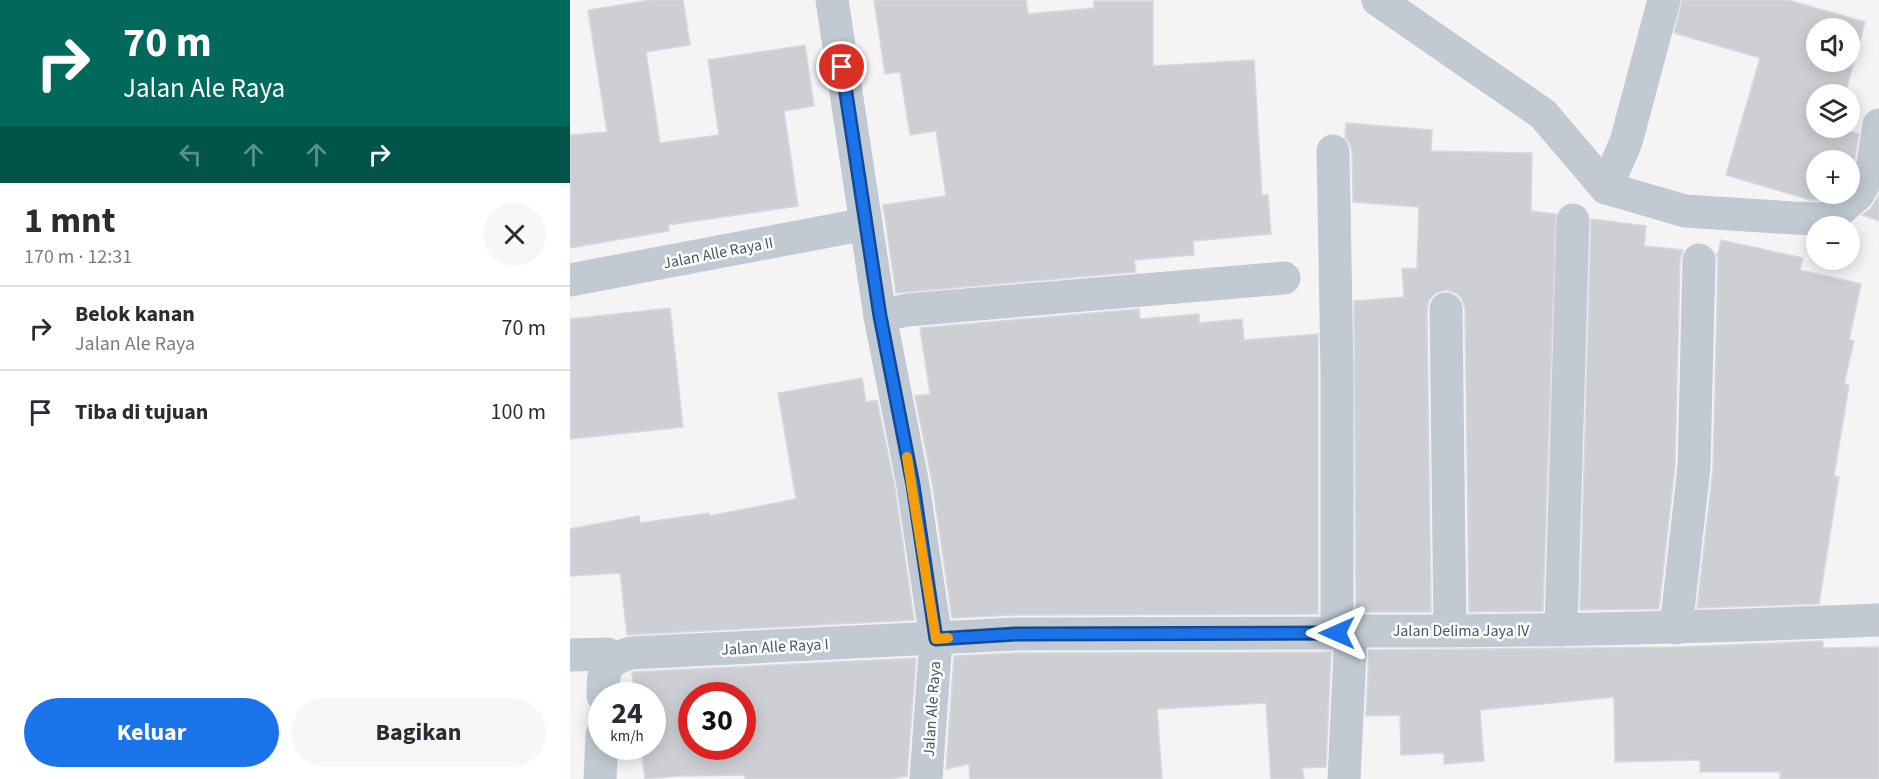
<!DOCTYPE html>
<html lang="id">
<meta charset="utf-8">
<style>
:root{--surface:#fff;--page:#f7f7f7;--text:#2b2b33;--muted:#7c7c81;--line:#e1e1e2;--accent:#1a73e8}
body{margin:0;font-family:"Source Sans 3",sans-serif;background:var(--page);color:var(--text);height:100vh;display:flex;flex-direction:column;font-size:22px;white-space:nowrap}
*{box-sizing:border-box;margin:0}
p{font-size:20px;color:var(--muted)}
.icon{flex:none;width:33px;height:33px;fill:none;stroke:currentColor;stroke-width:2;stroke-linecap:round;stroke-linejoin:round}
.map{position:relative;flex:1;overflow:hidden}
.panel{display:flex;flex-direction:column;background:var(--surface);width:570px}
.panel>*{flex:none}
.top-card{background:#00695c;color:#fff;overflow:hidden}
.fabs{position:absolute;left:1236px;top:18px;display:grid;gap:12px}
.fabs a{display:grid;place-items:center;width:54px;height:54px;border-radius:50%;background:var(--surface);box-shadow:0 3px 15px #0003;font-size:30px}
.speed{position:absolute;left:18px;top:682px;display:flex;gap:12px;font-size:30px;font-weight:700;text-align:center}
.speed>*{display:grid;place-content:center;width:78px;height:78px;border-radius:50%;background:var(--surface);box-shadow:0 3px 15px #0003;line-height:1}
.speed small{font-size:15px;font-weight:400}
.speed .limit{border:9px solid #d22;background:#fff;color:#111}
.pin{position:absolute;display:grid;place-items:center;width:51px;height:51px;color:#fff;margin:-26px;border:3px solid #fff;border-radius:50%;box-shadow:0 2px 6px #0007}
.me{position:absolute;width:66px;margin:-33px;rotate:270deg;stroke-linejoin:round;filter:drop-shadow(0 0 4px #0008)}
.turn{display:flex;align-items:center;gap:21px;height:126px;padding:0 24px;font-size:27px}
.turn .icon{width:78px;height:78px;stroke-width:2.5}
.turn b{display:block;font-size:42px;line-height:51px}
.lanes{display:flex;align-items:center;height:57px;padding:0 24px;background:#0003;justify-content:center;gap:30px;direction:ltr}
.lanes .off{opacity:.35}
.round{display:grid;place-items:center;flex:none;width:63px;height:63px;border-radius:32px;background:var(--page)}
.overview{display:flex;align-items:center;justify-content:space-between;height:102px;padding:0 24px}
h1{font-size:36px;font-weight:700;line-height:45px}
.cta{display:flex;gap:12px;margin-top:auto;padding:12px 24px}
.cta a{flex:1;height:69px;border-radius:36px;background:var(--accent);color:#fff;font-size:24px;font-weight:700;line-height:69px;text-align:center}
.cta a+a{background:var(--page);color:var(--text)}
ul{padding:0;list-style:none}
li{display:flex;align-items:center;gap:18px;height:84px;padding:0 24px;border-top:2px solid var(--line)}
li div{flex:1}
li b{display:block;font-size:22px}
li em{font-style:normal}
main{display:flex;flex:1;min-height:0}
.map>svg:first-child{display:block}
</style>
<main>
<section class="panel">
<div class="top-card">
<div class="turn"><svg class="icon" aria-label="right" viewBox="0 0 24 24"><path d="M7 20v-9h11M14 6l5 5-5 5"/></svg><div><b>70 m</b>Jalan Ale Raya</div></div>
<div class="lanes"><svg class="icon off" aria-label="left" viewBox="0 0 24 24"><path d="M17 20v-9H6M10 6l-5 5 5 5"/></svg><svg class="icon off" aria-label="ahead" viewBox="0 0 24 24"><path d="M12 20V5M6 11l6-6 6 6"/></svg><svg class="icon off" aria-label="ahead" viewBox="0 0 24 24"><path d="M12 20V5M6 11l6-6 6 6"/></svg><svg class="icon" aria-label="right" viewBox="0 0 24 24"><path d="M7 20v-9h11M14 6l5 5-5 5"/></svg></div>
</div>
<div class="overview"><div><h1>1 mnt</h1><p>170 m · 12:31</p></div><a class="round"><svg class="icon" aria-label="close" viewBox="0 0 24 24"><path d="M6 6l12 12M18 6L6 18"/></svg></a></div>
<ul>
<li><svg class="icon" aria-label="right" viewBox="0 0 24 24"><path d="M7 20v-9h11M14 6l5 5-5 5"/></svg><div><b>Belok kanan</b><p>Jalan Ale Raya</p></div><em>70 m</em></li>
<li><svg class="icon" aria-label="arrive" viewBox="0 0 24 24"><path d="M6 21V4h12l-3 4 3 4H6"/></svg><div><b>Tiba di tujuan</b></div><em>100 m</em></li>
</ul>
<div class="cta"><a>Keluar</a><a>Bagikan</a></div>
</section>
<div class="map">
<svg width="1309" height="779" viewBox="0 0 1309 779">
<rect width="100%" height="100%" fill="#f5f3f3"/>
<g fill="#cdcfd5" stroke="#d7d9de" stroke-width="1.5" fill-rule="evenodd">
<path d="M 81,0 L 113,0 L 120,45 L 76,52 L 90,143 L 149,135 L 138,60 L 235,45 L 244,106 L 214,111 L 228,206 L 98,225 L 99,231 L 0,248 L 0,135 L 37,132 L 18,10 Z"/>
<path d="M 304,0 L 456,0 L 458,14 L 524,8 L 524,1 L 583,1 L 583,66 L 684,60 L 692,195 L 698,195 L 701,234 L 623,241 L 624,255 L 564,260 L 566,272 L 326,293 L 313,205 L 376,196 L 366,131 L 340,135 L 330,72 L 315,74 Z"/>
<path d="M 1112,0 L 1218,0 L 1295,22 L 1275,94 L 1246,94 L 1246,128 L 1268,128 L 1289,134 L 1284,163 L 1280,171 L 1280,160 L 1246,160 L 1246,194 L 1260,194 L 1255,198 L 1248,200 L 1240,200 L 1156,175 L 1190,58 L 1104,33 ZM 1246,28 L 1280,28 L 1280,62 L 1246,62 Z"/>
<path d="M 776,123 L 862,130 L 861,151 L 962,153 L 961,211 L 986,214 L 973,611 L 899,612 L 895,309 L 892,299 L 886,293 L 876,290 L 866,293 L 859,300 L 857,309 L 861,612 L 786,612 L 784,301 L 834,297 L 832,268 L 847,269 L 849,207 L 783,202 L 782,151 L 779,142 L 775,137 Z"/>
<path d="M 1309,195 L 1309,221 L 1292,215 L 1301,208 Z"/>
<path d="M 1021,219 L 1076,226 L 1074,246 L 1113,250 L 1110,260 L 1105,466 L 1089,609 L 1010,610 Z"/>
<path d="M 1151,240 L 1233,258 L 1230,270 L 1291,284 L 1279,340 L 1284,341 L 1274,384 L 1279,385 L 1264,476 L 1269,477 L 1249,604 L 1127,608 L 1143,468 L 1148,260 L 1146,254 L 1148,254 Z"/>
<path d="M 100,308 L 113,427 L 0,439 L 0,319 Z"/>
<path d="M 569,309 L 570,319 L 629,314 L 629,323 L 672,319 L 674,340 L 748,334 L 748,614 L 446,615 L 382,618 L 362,482 L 345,396 L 360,394 L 350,328 Z"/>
<path d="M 292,378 L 296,402 L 307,400 L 325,488 L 344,620 L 57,635 L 50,573 L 0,576 L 0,529 L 69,516 L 70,523 L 139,513 L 139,516 L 226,499 L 208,393 Z"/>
<path d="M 1253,641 L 1253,648 L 1309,647 L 1309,779 L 1210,779 L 1210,772 L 1130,772 L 1130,760 L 1045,762 L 1044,697 L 910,710 L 914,761 L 874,764 L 874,753 L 831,755 L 830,715 L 796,716 L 799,650 L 1105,647 Z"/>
<path d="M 761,652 L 756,767 L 732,768 L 734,779 L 701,779 L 696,703 L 587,709 L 592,779 L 400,779 L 399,764 L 376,769 L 384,656 L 446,653 Z"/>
<path d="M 346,658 L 337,776 L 320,779 L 175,779 L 175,775 L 108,776 L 75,779 L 71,747 L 82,747 L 82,696 L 65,696 L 62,672 ZM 122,696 L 172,696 L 172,747 L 122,747 Z"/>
</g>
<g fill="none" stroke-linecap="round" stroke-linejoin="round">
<g stroke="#c1cad2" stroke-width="33">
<path d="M 262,0 L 310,316 L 343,485 L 366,639 L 356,779"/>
<path d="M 808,0 L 973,114 L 1036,188 L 1115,211 L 1223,218 L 1251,219 L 1265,214 L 1288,194 L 1302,169 L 1309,125"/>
<path d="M 763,151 L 767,371 L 767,633"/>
<path d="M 1036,188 L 1056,142 L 1094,0"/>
<path d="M 0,280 L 296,224"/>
<path d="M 876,309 L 880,631"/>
<path d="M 310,316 L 337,310 L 714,278"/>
<path d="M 1106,628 L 1124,467 L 1129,260"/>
<path d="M 991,630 L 1003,220"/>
<path d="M 0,655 L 37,654 L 46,658"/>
<path d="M 33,696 C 33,671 34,660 61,653 L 446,634 L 767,633 L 781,631 C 957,632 1133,627 1309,620"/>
<path d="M 30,779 L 32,735"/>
<path d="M 774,779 L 781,631"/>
</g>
</g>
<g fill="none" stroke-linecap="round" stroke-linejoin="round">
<g stroke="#114b97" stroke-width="15">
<path id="route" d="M 272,67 L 310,316 L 343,485 L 366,639 L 446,634 L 767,633"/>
</g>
<use href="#route" stroke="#1a73e8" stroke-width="10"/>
<path stroke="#f59e0b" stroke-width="10" d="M 337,457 L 366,639 L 378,638"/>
</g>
<g text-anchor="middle" stroke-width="5" stroke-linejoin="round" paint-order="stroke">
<g font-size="16" fill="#4a5661" stroke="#fff">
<text transform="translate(148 252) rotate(-11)" y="6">Jalan Alle Raya II</text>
<text x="891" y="636">Jalan Delima Jaya IV</text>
<text transform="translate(205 646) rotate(-3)" y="6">Jalan Alle Raya I</text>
<text transform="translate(361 709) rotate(-86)" y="6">Jalan Ale Raya</text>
</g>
</g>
</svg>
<div class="fabs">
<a><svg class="icon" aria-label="sound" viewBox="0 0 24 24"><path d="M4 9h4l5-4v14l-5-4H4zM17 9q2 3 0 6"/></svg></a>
<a><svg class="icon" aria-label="layers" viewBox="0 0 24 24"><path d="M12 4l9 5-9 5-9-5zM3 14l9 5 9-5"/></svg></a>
<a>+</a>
<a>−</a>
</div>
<div class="speed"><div>24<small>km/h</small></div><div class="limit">30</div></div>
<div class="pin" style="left:272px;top:67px;background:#d93025"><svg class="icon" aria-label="arrive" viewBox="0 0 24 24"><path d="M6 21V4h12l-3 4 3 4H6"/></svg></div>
<svg class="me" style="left:767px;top:633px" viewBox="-20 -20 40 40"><path d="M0-17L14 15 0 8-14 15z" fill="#1a73e8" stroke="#fff" stroke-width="4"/></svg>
</div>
</main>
